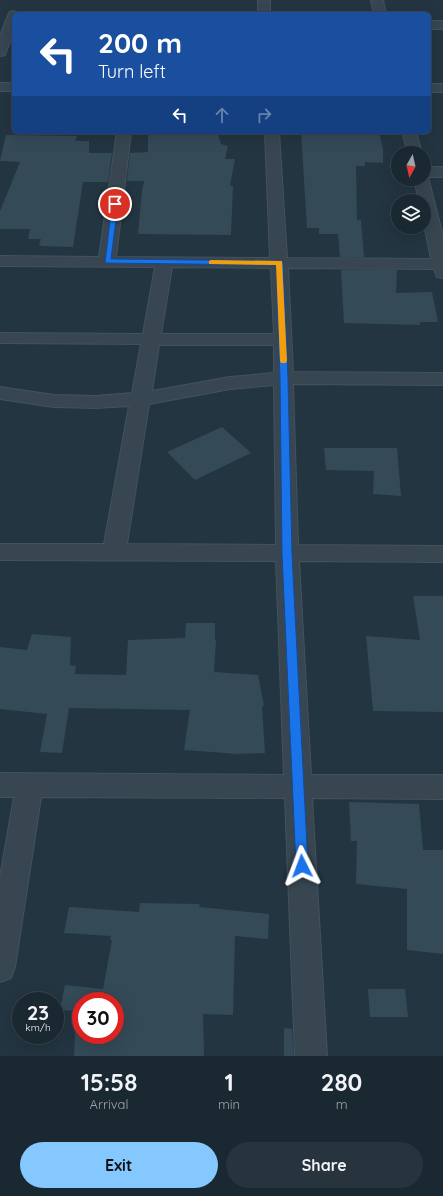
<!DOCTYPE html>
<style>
:root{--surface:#1a2831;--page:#27343d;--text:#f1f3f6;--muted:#9fa6ab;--line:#38444d;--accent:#85c8ff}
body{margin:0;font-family:Quicksand,sans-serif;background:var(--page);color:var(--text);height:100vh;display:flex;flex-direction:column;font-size:15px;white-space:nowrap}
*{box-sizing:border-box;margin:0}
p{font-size:13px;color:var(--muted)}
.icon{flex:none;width:22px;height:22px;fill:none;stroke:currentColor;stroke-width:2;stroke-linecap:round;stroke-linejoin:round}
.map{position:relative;height:1056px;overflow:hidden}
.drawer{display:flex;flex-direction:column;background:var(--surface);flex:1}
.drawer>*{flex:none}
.hud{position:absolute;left:12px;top:12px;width:419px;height:122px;border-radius:6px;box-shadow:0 4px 16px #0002,0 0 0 1px var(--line);background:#1a4fa0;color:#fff;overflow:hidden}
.needle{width:26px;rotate:188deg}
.fabs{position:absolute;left:391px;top:146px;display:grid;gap:8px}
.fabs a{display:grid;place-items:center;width:40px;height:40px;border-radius:50%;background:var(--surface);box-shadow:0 4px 16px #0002,0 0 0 1px var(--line);font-size:20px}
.speed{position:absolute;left:12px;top:992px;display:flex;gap:8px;font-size:20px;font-weight:700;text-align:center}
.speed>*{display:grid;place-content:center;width:52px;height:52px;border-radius:50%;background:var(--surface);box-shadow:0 4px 16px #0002,0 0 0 1px var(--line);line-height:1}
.speed small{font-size:10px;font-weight:400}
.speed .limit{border:6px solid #d22;background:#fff;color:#111}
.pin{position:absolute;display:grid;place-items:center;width:34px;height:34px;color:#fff;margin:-17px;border:2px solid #fff;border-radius:50%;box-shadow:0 1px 4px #0007}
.me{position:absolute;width:44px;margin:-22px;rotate:357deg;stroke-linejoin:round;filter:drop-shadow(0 0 3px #0008)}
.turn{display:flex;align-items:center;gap:14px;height:84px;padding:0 20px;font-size:18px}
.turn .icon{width:52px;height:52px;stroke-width:2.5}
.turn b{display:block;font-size:28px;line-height:34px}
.lanes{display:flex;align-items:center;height:38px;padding:0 20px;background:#0003;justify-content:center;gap:20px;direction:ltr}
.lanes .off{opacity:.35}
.eta{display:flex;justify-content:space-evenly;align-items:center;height:68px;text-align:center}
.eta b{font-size:24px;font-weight:700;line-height:28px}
.button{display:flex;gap:8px;margin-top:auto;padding:8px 20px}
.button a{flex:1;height:46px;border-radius:24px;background:var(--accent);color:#111;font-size:16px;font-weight:700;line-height:46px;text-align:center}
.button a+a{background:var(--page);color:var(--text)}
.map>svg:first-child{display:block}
</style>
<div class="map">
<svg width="443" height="1056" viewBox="0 0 443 1056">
<rect width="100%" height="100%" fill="#233541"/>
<g fill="#344a57" fill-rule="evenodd">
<path d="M 148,132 L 217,132 L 221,144 L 228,146 L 225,159 L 235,159 L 230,186 L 233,186 L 231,235 L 138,234 L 142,191 L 144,181 L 127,181 L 130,153 L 148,152 Z"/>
<path d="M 301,132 L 379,132 L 383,149 L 383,163 L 365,162 L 365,166 L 356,166 L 357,220 L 361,220 L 364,257 L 340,257 L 338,234 L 319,234 L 319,228 L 307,228 Z"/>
<path d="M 6,135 L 77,136 L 75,141 L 89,141 L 89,153 L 112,153 L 108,182 L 83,182 L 73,247 L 39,246 L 41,239 L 28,239 L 30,229 L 0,229 L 0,211 L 20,162 L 0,161 Z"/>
<path d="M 341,270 L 397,270 L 396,293 L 432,292 L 438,322 L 420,322 L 420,325 L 344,323 Z"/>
<path d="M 222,427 L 251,453 L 195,480 L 167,452 Z"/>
<path d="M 324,448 L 397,448 L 401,496 L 373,494 L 374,471 L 326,470 Z"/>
<path d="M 413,596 L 443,596 L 443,712 L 373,711 L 366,636 L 420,640 Z"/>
<path d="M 186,623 L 215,623 L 215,640 L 216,640 L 214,672 L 258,675 L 264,706 L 262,706 L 265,753 L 238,754 L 184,750 L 190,710 L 69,708 L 62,753 L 40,752 L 47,714 L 0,709 L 0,647 L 27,650 L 32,634 L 71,637 L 70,665 L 76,666 L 75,674 L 126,675 L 128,640 L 185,638 Z"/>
<path d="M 349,802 L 419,804 L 423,850 L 443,850 L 443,954 L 407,950 L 407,889 L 356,884 L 357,841 L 351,841 Z"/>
<path d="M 140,903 L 200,904 L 199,907 L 269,914 L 268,939 L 235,936 L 233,1015 L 203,1014 L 204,1056 L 74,1056 L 76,1011 L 60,1010 L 65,985 L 103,989 L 112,940 L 110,940 L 111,936 L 64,933 L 69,907 L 139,912 ZM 81,1001 L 115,1001 L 115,1035 L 81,1035 Z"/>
<path d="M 368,989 L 405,989 L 408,1017 L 370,1017 Z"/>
<path d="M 284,1028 L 292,1029 L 294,1056 L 284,1056 Z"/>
</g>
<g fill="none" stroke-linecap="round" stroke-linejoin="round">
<g stroke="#43525d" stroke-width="2">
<g id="minor">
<rect x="258" y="0" width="12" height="14"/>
<path d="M 371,0 L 383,0 L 386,14 L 374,14 Z"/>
<path d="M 14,11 L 19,14 L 14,14 L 14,31 L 6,52 L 5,55 L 0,56 L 0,36 L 8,15 L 10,12 Z"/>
<rect x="429" y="21" width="14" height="8"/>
<rect x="0" y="83" width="14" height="8"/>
<rect x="429" y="84" width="14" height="8"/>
<path d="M 117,132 L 131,132 L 116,257 L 270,258 L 265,132 L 279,132 L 287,258 L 431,259 L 424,224 L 424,201 L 419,201 L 414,179 L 424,179 L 424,167 L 443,167 L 443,177 L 428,177 L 443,236 L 443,278 L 437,277 L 434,269 L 288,268 L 293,372 L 443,373 L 443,385 L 293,384 L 298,545 L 443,546 L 443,562 L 299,561 L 311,775 L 443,775 L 443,799 L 312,798 L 327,1056 L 295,1056 L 285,798 L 41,797 L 15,967 L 11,978 L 0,982 L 0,877 L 14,797 L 0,797 L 0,773 L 284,775 L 276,561 L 0,560 L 0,544 L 104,544 L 129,406 L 96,408 L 54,407 L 0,399 L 0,387 L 54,395 L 96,396 L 132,393 L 141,344 L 0,343 L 0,333 L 143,334 L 155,267 L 0,266 L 0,256 L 99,257 ZM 172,267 L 271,268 L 274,334 L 161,334 ZM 159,345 L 274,345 L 274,373 L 230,377 L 152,391 ZM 274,385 L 276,545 L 127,544 L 149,404 L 230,389 Z"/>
<path d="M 402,132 L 416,132 L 422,153 L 408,153 Z"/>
</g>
</g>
<use href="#minor" fill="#374651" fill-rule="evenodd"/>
</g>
<path fill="#1a73e8" stroke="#114b97" d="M 115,202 L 118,204 L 111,259 L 280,261 L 283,263 L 288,378 L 292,554 L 308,866 L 306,870 L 302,872 L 298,870 L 296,866 L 282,554 L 280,378 L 276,265 L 105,263 L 112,204 Z"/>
<path fill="#f59e0b" d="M 211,260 L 282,261 L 287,361 L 286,363 L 281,363 L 280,361 L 276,265 L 209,264 L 209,261 Z"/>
</svg>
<div class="fabs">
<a><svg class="needle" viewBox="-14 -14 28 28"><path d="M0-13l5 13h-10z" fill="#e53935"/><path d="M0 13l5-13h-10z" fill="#9fa6ab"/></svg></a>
<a><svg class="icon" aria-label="layers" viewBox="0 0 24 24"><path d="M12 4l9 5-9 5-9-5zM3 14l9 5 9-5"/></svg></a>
</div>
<div class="speed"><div>23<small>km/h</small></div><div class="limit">30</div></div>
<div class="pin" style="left:115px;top:204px;background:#d93025"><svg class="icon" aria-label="arrive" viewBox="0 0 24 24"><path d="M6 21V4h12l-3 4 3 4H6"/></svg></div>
<svg class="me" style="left:302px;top:866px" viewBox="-20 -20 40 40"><path d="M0-17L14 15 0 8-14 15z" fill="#1a73e8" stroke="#fff" stroke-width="4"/></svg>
<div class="hud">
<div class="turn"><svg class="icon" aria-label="left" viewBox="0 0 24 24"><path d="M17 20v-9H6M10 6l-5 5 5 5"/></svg><div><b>200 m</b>Turn left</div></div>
<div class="lanes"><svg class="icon" aria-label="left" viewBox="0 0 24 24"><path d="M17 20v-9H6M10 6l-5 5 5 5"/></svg><svg class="icon off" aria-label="ahead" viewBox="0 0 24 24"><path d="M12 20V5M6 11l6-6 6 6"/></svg><svg class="icon off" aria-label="right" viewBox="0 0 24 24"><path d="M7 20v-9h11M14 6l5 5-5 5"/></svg></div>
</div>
</div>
<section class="drawer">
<div class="eta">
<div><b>15:58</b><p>Arrival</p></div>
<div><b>1</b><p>min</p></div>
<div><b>280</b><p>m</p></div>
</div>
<div class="button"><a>Exit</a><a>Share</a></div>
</section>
